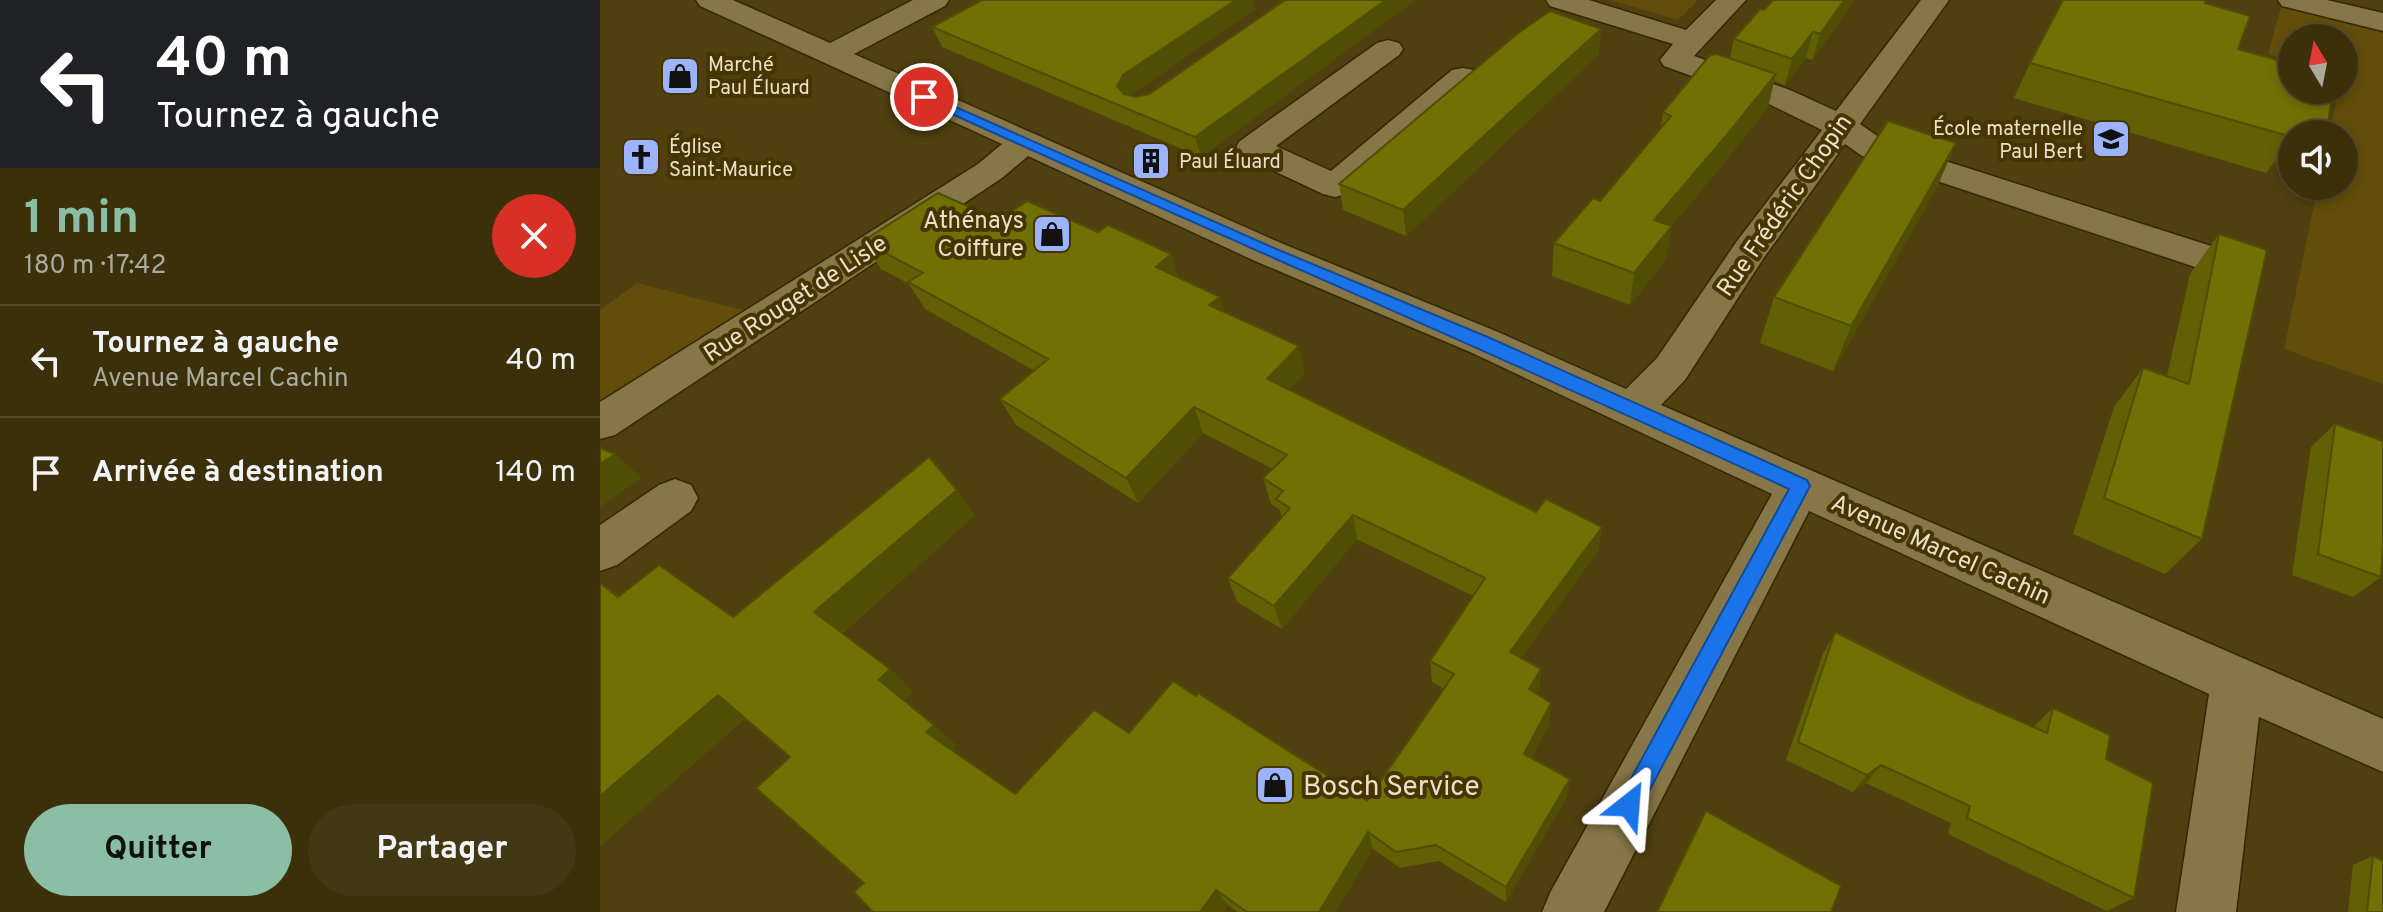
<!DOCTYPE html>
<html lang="fr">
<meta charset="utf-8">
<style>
:root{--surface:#3c300b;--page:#433814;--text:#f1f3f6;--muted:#aca99d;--line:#554b2c;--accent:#8abfa5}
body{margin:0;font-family:Overpass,sans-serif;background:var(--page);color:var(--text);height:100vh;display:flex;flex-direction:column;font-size:30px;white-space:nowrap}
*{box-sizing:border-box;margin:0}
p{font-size:26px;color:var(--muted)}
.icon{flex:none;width:44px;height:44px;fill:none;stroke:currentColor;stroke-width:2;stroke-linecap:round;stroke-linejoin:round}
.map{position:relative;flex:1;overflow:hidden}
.panel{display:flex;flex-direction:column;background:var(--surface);width:600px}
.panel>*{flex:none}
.hud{background:#202124;color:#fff;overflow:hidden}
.needle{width:52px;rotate:350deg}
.controls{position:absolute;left:1678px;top:24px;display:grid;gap:16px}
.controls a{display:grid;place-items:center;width:80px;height:80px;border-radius:50%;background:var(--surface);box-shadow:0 4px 12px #0003,0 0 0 2px var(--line);font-size:40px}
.pin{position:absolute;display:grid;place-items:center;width:68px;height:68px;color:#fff;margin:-34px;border:4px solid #fff;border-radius:50%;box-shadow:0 2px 8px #0007}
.me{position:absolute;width:88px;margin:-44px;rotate:28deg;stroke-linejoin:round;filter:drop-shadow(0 0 6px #0008)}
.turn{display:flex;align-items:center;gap:28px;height:168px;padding:0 24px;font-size:36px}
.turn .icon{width:104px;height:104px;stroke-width:2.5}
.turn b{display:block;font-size:56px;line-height:68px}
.round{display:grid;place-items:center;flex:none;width:84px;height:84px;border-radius:42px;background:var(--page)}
.headline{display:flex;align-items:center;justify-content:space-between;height:136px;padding:0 24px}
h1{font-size:48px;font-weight:700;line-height:60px;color:var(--accent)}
.action{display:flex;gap:16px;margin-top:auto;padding:16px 24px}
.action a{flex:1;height:92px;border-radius:48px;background:var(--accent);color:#111;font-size:32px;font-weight:700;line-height:92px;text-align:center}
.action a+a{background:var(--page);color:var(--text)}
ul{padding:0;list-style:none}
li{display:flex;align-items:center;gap:24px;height:112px;padding:0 24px;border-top:2px solid var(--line)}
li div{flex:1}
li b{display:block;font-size:30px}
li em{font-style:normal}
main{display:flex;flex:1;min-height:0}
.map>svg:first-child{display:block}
</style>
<main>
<section class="panel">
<div class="hud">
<div class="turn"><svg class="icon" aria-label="left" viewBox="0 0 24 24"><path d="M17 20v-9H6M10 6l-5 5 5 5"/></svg><div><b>40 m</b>Tournez à gauche</div></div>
</div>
<div class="headline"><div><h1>1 min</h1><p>180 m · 17:42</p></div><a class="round" style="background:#d93025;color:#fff"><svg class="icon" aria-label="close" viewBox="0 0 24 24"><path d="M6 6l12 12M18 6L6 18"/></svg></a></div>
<ul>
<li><svg class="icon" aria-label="left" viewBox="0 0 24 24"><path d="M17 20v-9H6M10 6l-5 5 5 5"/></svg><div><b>Tournez à gauche</b><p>Avenue Marcel Cachin</p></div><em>40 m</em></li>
<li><svg class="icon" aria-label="arrive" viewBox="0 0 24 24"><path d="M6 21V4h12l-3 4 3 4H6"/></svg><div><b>Arrivée à destination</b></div><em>140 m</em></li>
</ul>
<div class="action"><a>Quitter</a><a>Partager</a></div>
</section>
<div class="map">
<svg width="1783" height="912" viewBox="0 0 1783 912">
<rect width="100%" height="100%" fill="#50400f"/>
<g fill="#624d0a">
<path d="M 1010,0 L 1098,0 L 1078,20 Z"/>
<path d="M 1682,3 L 1783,29 L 1783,384 L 1684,349 L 1718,186 L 1744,186 L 1744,134 L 1729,134 L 1739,90 L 1744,90 L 1744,38 L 1692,38 L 1692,62 L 1668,54 Z"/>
<path d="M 37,283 L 150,312 L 0,407 L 0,310 Z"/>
</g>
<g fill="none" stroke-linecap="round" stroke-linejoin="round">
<g stroke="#332702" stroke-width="3">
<g id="minor">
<path d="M 96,0 L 133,0 L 230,43 L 313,0 L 349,0 L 345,6 L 254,54 L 681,243 L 898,332 L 1026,389 L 1057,358 L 1137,241 L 1222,130 L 1167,103 L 1064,66 L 1060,60 L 1073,44 L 950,6 L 946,0 L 989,0 L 1086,30 L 1116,0 L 1146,0 L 1094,56 L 1190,90 L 1236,111 L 1321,0 L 1349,0 L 1260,124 L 1286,142 L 1633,253 L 1639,262 L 1633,271 L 1620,274 L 1607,271 L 1262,156 L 1245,144 L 1163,259 L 1085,380 L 1061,405 L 1783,719 L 1783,772 L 1659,717 L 1636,912 L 1576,912 L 1609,694 L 1209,511 L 1004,912 L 942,912 L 951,891 L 1172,494 L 870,352 L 655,261 L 428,156 L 402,178 L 15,435 L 0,439 L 0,402 L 378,164 L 402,144 L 100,6 Z"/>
<path d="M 1678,0 L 1727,0 L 1783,13 L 1783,31 L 1682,6 Z"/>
<path d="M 788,40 L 799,43 L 803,49 L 799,55 L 676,146 L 731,171 L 852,70 L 863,68 L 874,70 L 878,77 L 747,194 L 735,197 L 723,194 L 640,155 L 635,148 L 640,141 L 777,43 Z"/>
<path d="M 75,479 L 91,485 L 98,498 L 91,511 L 17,565 L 0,571 L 0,525 L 59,485 Z"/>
</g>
</g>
<use href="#minor" fill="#877647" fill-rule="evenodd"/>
</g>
<g fill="#616004">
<path d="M 382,0 L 653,0 L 655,9 L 529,96 L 536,97 L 549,94 L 685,0 L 815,0 L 601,157 L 342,47 L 332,27 Z"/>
<path d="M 1173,0 L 1255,0 L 1212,60 L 1206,58 L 1185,85 L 1174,81 L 1168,107 L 1119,169 L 1071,226 L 1066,259 L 1030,305 L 952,276 L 954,243 L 1000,201 L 1061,128 L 1063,112 L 1130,58 L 1134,39 L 1164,10 Z"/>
<path d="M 1605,3 L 1638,49 L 1727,130 L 1724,134 L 1692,134 L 1692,164 L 1676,160 L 1666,173 L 1414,98 L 1430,63 Z"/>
<path d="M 1001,29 L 998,55 L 806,236 L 743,210 L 739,184 Z"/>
<path d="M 1356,143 L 1336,189 L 1233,371 L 1160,343 L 1174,297 Z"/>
<path d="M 399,220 L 578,277 L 705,373 L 689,389 L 936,512 L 1002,527 L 998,551 L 921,658 L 941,669 L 939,691 L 937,694 L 949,724 L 931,758 L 970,779 L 966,798 L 906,902 L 839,861 L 800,868 L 773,849 L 735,912 L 638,912 L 628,905 L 623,912 L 273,912 L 264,883 L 190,757 L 145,718 L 0,846 L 0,582 L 19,596 L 133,617 L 375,515 L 242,633 L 313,691 L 304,700 L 356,745 L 351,750 L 415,794 L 529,733 L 767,801 L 844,689 L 832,682 L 830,661 L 873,596 L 757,539 L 682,629 L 637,602 L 628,578 L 682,517 L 679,509 L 671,504 L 663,478 L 673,469 L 603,433 L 538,503 L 416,425 L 400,399 L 435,371 L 325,309 L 309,284 L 281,269 L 263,241 Z"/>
<path d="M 1619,234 L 1602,539 L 1565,574 L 1473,534 L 1514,407 L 1543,368 L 1567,376 L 1590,274 Z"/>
<path d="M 1735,424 L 1781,577 L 1753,597 L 1692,575 L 1711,447 Z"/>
<path d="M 1235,632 L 1365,697 L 1433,727 L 1453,708 L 1506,759 L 1534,898 L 1507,911 L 1348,834 L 1351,823 L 1266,783 L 1253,792 L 1186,760 L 1223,654 Z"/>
<path d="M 1773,856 L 1783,912 L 1748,912 L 1753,865 Z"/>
</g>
<g fill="#4f4e04">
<path d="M 636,0 L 653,0 L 655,9 L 529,96 L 524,107 L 517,86 L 523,75 Z"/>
<path d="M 786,0 L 815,0 L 601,157 L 595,137 Z"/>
<path d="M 1244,0 L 1255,0 L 1212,60 L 1220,34 Z"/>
<path d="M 1001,29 L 998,55 L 806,236 L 803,210 Z"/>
<path d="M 1213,32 L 1206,58 L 1185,85 L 1192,59 Z"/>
<path d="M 1176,74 L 1168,107 L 1119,169 L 1048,253 L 1054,220 Z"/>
<path d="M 1356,143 L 1336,189 L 1233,371 L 1251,326 Z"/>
<path d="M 1072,226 L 1066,259 L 1030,305 L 1034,273 Z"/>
<path d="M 571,254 L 580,281 L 556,267 Z"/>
<path d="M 620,297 L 628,324 L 609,305 Z"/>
<path d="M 699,346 L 705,373 L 674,405 L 667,379 Z"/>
<path d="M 594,407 L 603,433 L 538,503 L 526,478 Z"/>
<path d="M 15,454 L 42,478 L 0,507 L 0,464 Z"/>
<path d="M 357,490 L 375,515 L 239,635 L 214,612 Z"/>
<path d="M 753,515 L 757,539 L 682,629 L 674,606 Z"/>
<path d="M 1002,527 L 998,551 L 910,673 L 910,652 Z"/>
<path d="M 290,669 L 313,691 L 303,701 L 279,680 Z"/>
<path d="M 941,669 L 939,691 L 928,710 L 929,689 Z"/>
<path d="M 118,695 L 148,715 L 0,846 L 0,796 Z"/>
<path d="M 951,703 L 949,724 L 923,773 L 924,754 Z"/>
<path d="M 334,725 L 356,745 L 349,752 L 326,732 Z"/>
<path d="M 1281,765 L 1266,783 L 1253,792 L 1267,775 Z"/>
<path d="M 970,779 L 966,798 L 906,902 L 906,887 Z"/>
<path d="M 768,832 L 773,849 L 735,912 L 719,912 Z"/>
<path d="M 616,890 L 628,905 L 623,912 L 600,912 Z"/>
</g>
<g fill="#717005" stroke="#4f4e04" stroke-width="2">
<path d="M 382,0 L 636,0 L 523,75 L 517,86 L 524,94 L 536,97 L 549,94 L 685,0 L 786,0 L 595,137 L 332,27 Z"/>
<path d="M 1173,0 L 1244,0 L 1220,34 L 1213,32 L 1192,59 L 1134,39 L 1160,9 L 1164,10 Z"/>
<path d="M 1463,0 L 1606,0 L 1605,3 L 1650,16 L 1638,49 L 1692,64 L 1692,90 L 1733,90 L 1727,130 L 1699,124 L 1694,134 L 1692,134 L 1692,137 L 1430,63 Z"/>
<path d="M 950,11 L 1001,29 L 803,210 L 739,184 L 917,34 Z"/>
<path d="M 1117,54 L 1176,74 L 1126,136 L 1054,220 L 1072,226 L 1034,273 L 954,243 L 993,198 L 1000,201 L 1071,116 L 1063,112 L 1110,55 Z"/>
<path d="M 1288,121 L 1356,143 L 1251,326 L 1174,297 Z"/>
<path d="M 338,193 L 399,220 L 427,201 L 498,232 L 508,225 L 571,254 L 556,267 L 620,297 L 609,305 L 699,346 L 667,379 L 936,512 L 946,499 L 1002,527 L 910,652 L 941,669 L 929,689 L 951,703 L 924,754 L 970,779 L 906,887 L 836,845 L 796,852 L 768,832 L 719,912 L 647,912 L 616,890 L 600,912 L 273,912 L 254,892 L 264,883 L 156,788 L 190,757 L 118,695 L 0,796 L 0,583 L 18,597 L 59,565 L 133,617 L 329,457 L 357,490 L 214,612 L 290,669 L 279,680 L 334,725 L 326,732 L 415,794 L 494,710 L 529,733 L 573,681 L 596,696 L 598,693 L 767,801 L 854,674 L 830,661 L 885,578 L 753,515 L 674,606 L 628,578 L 690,508 L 676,499 L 683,491 L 663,478 L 687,455 L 594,407 L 526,478 L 400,399 L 448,359 L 308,282 L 323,273 L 263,241 Z"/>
<path d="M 1619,234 L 1667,250 L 1602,539 L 1504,498 L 1543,368 L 1589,384 Z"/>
<path d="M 1735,424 L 1783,441 L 1783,543 L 1781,577 L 1718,554 Z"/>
<path d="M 0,448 L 15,454 L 0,464 Z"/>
<path d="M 1235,632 L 1365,697 L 1447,733 L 1453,708 L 1510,735 L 1506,759 L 1553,783 L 1534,898 L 1367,818 L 1370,806 L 1281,765 L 1267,775 L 1198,742 Z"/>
<path d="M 1106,811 L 1241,886 L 1231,912 L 1057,912 Z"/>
<path d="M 1773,856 L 1783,861 L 1783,912 L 1767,912 Z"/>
</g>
<path fill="#1a73e8" stroke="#114b97" stroke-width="2" d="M 324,93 L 674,248 L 890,338 L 1207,480 L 1210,486 L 1037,814 L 1029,817 L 1021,814 L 1018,805 L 1021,797 L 1189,489 C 900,356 608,231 319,99 L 319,94 Z"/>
<defs>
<g id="shop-square" transform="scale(2)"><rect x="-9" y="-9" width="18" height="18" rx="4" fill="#9bb4fd" stroke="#463501"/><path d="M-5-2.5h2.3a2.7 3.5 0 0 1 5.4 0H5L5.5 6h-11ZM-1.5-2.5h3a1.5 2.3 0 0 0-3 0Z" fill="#111"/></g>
<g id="school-square" transform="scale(2)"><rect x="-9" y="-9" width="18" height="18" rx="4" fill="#9bb4fd" stroke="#463501"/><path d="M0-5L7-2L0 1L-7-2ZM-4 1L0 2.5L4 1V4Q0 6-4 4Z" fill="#111"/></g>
<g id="church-square" transform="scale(2)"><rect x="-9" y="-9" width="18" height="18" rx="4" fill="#9bb4fd" stroke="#463501"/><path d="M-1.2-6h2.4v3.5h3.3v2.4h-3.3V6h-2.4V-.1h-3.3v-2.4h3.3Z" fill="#111"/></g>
<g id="building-square" transform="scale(2)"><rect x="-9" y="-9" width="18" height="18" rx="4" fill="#9bb4fd" stroke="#463501"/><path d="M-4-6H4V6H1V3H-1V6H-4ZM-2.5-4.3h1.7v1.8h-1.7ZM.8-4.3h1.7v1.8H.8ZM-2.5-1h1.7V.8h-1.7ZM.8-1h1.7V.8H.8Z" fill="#111"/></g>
</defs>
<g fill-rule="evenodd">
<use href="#shop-square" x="80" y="76"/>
<use href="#school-square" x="1511" y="139"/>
<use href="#church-square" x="41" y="157"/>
<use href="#building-square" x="551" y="161"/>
<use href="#shop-square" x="452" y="234"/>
<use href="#shop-square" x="675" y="785"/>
</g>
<g text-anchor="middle" stroke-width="8" stroke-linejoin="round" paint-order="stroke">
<g font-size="20" fill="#eae0c8" stroke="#463501" text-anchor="start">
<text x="108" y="71">Marché<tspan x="108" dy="23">Paul Éluard</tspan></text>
<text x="1483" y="135" text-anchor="end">École maternelle<tspan x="1483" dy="23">Paul Bert</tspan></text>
<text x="69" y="153">Église<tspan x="69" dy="23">Saint-Maurice</tspan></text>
<text x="579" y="168">Paul Éluard</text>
</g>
<g font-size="24" fill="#eae0c8" stroke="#463501">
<text transform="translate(1184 205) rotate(-55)" y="8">Rue Frédéric Chopin</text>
<text transform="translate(195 298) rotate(-33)" y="8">Rue Rouget de Lisle</text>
<text transform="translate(1341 549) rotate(24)" y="8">Avenue Marcel Cachin</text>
</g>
<g font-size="24" fill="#eae0c8" stroke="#463501" text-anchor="end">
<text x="424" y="228">Athénays<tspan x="424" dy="28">Coiffure</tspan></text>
</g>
<g font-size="28" fill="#eae0c8" stroke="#463501" text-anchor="start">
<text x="703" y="795">Bosch Service</text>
</g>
</g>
</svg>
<div class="controls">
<a><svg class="needle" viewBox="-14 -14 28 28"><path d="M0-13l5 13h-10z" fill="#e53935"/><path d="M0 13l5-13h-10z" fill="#aca99d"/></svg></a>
<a><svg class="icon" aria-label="sound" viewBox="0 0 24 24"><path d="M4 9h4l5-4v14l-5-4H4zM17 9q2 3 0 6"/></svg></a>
</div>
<div class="pin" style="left:324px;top:97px;background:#d93025"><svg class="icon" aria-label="arrive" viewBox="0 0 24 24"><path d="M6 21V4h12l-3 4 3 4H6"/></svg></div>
<svg class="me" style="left:1029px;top:805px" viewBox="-20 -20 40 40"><path d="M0-17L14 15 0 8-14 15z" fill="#1a73e8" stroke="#fff" stroke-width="4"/></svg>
</div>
</main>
